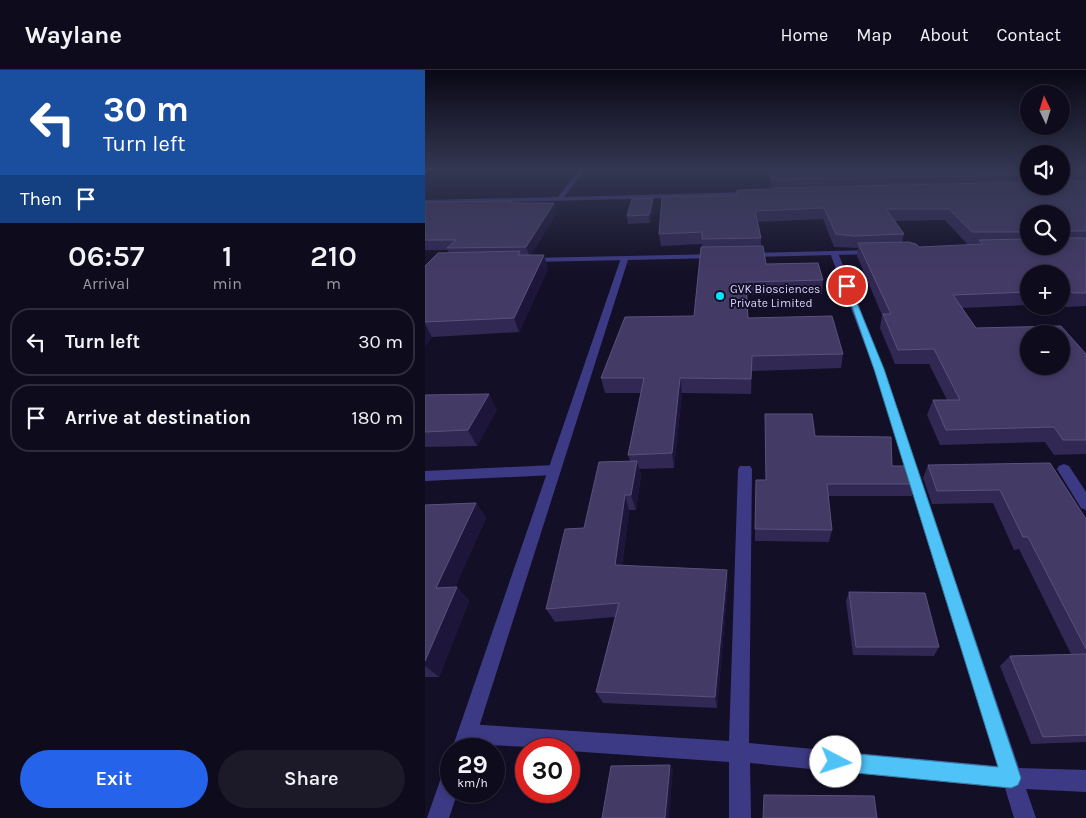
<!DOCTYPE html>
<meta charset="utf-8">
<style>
:root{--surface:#0e0b1c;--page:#1c1929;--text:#f1f3f6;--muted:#9b9ba3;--line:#2e2b3b;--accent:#2563eb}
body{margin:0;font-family:Karla,sans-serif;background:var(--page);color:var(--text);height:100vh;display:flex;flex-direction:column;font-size:19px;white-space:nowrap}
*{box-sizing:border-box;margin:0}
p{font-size:16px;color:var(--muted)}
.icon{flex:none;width:28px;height:28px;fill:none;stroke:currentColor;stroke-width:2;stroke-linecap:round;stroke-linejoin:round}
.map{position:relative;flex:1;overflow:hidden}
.sheet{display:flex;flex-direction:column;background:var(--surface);width:425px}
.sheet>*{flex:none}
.guide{background:#1a4fa0;color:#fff;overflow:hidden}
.needle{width:32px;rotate:356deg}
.buttons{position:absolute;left:595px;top:15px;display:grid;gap:10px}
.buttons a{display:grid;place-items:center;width:50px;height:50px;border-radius:50%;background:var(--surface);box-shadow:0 2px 8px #0003,0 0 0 1px var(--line);font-size:25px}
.speed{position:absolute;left:15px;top:668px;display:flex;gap:10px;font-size:25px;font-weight:700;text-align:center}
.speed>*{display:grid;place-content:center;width:65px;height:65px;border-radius:50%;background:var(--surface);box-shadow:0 2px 8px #0003,0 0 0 1px var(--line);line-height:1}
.speed small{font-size:12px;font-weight:400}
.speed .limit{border:8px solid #d22;background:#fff;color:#111}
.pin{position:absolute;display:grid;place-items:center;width:42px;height:42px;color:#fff;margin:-21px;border:2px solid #fff;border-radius:50%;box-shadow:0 1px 5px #0007}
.me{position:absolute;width:55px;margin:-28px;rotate:95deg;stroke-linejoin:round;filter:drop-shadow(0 0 4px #0008)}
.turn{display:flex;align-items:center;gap:18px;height:105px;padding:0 20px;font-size:22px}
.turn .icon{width:65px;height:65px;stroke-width:2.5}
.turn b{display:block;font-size:35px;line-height:42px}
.then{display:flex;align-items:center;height:48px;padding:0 20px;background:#0003;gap:10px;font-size:19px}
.eta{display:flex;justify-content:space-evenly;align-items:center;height:85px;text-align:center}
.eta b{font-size:30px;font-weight:600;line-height:35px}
.primary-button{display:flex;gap:10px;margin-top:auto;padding:10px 20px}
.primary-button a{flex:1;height:58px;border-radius:30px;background:var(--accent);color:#fff;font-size:20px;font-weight:600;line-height:58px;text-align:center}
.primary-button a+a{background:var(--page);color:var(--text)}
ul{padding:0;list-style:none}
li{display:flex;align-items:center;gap:15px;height:68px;margin:0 10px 8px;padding:0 10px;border:2px solid var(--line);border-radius:20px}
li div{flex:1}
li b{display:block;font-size:19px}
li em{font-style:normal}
header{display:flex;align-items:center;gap:30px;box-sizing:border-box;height:70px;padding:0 25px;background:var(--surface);border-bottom:1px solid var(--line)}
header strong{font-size:24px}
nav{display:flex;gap:28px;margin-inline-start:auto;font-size:18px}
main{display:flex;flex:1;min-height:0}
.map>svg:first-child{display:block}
</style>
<header>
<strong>Waylane</strong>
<nav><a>Home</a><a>Map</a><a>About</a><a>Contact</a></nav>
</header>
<main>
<section class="sheet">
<div class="guide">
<div class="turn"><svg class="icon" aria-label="left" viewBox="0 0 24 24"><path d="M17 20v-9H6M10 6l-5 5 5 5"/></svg><div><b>30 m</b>Turn left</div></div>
<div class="then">Then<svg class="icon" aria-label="arrive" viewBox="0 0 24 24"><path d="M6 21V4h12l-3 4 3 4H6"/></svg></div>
</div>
<div class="eta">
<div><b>06:57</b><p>Arrival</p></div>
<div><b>1</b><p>min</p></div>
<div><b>210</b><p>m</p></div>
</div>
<ul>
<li><svg class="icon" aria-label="left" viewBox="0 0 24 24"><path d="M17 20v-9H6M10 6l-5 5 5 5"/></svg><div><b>Turn left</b></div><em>30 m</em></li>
<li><svg class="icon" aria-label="arrive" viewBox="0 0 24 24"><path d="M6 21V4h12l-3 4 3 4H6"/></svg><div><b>Arrive at destination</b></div><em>180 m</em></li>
</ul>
<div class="primary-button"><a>Exit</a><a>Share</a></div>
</section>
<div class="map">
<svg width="661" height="748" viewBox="0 0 661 748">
<rect width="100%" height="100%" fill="#130f26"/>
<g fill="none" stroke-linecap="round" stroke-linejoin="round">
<g fill="#3d3a85" fill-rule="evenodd">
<path d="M 102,99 L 108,99 L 102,104 L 98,104 Z"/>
<path d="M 155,99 L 161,99 L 139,127 L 327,122 L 330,124 L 327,126 L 0,134 L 0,130 L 133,127 Z"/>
<path d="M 406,181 L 413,183 L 459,299 L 594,698 L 661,700 L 661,722 L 601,719 L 611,748 L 589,748 L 580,718 L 325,693 L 326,748 L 304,748 L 304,692 L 144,681 L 144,679 L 42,674 L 35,671 L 32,664 L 35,657 L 42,654 L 304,671 L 313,399 L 315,396 L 325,396 L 327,399 L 324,673 L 573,696 L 449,299 L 405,183 Z"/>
<path d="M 200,186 L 204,188 L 203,190 L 105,192 L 101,190 L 105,188 Z"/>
<path d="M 639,394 L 644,396 L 661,422 L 661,440 L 656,438 L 632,399 L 634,396 Z"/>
<path d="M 129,395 L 134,397 L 136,400 L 134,403 L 129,405 L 0,411 L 0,401 Z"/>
</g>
<g fill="#3d3a85" fill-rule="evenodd">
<path d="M 447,180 L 450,180 L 450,184 L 322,187 L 318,185 L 322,183 Z"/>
<path d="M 295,184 L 295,188 L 292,188 L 203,190 L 47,679 L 27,679 L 196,188 L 200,186 Z"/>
<path d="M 26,699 L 26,721 L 33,721 L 24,748 L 2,748 L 18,702 Z"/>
</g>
</g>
<g fill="#312854" fill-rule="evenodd">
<path d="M 343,99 L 604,99 L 604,116 L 636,116 L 636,99 L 661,99 L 661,236 L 641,237 L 638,234 L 636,234 L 636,204 L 604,204 L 604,235 L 537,238 L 551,258 L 661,284 L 661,384 L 629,385 L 620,372 L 515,375 L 502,345 L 508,330 L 522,330 L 504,294 L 470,294 L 455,258 L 457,245 L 432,186 L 433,178 L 409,177 L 398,149 L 333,152 L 336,168 L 336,176 L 341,194 L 398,210 L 397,224 L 322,225 L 323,248 L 418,284 L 416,298 L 327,301 L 326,324 L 257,323 L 249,398 L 214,399 L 216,405 L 211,440 L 204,440 L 197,496 L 303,513 L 292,638 L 178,633 L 171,622 L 190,547 L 130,552 L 121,539 L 159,458 L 205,391 L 203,385 L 216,323 L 180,323 L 176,308 L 269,246 L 277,174 L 236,176 L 234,164 L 312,126 L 312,120 L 347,119 ZM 604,144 L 636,144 L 636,176 L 604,176 ZM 520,150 L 543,175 L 494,177 L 477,172 L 479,164 L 469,151 Z"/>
<path d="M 0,132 L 129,133 L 132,142 L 106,185 L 123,199 L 94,262 L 7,267 L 0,276 L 0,196 L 24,183 L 23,180 L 0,180 Z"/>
<path d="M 229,136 L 225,153 L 203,154 L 202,146 Z"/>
<path d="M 0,325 L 72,339 L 52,376 L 0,377 Z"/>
<path d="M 390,366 L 467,396 L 491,414 L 487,426 L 403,426 L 407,460 L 404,472 L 330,471 L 330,459 L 340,410 Z"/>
<path d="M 503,395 L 661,449 L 661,672 L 606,674 L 575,596 L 585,586 L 646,584 L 594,479 L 589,480 L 568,433 L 507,434 L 498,408 Z"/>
<path d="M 51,433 L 61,448 L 30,517 L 32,517 L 44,531 L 14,607 L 0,607 L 0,435 Z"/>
<path d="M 424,522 L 514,577 L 509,586 L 428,585 L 421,531 Z"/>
</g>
<g fill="#1d163a">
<path d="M 228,128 L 229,136 L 225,153 L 224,145 Z"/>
<path d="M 129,133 L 132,142 L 105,187 L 101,177 Z"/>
<path d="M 119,185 L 123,199 L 94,262 L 89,248 Z"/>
<path d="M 0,254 L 7,267 L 0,276 Z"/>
<path d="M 327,286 L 327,301 L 326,324 L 326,309 Z"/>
<path d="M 255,308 L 257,323 L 249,398 L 247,383 Z"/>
<path d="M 64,324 L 72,339 L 52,376 L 43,360 Z"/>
<path d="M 212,391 L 216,405 L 211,440 L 206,425 Z"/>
<path d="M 200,425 L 204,440 L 195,509 L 190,495 Z"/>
<path d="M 51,433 L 61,448 L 24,531 L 11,518 Z"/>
<path d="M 302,500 L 303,513 L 292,638 L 290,627 Z"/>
<path d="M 32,517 L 44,531 L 14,607 L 0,596 L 0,591 Z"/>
<path d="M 245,695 L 248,701 L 244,748 L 240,748 Z"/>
</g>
<g fill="#433a66" stroke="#5a527e" fill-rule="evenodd">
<path d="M 345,99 L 604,99 L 604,105 L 347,110 Z"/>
<rect x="636" y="99" width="25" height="5"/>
<path d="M 661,111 L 661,161 L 636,161 L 636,144 L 604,144 L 604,162 L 547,162 L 524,139 L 461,139 L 479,164 L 430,166 L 411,164 L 399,138 L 330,141 L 336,168 L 277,169 L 277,162 L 234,164 L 237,127 L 312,126 L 312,120 L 349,119 L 349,118 L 604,112 L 604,116 L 636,116 L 636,112 Z"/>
<path d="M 228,128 L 224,145 L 202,146 L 207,129 Z"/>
<path d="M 87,131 L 85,133 L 129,133 L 101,177 L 22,178 L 31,170 L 0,170 L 0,132 Z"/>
<path d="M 636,168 L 661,168 L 661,223 L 648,223 L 644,220 L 636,220 L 636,204 L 604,204 L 604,222 L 528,225 L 551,258 L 636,256 L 661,284 L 661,370 L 638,370 L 629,357 L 521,360 L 508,330 L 535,330 L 509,279 L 473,280 L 458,244 L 466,244 L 433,173 L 484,172 L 491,174 L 494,177 L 558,174 L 554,170 L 604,169 L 604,176 L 636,176 ZM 604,264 L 636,264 L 636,296 L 604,296 Z"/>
<path d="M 338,176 L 341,194 L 393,193 L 398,210 L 321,212 L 323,248 L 407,246 L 418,284 L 327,286 L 326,309 L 255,308 L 247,383 L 203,385 L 219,308 L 176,308 L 200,247 L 269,246 L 276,177 Z"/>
<path d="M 95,181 L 93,185 L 119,185 L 89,248 L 0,252 L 0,196 L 13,183 Z"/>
<path d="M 64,324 L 43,360 L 0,362 L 0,325 Z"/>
<path d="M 340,344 L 387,344 L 390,366 L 466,367 L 467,396 L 485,396 L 491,414 L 402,414 L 407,460 L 330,459 L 331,410 L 341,410 Z"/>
<path d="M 212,391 L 206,425 L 200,425 L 190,495 L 302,500 L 290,627 L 171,622 L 194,533 L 121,539 L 140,459 L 159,458 L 174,392 Z"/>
<path d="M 625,393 L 661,449 L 661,579 L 603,467 L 598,467 L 575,420 L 512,421 L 503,395 Z"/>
<path d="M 51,433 L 11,518 L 32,517 L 0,591 L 0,435 Z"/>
<path d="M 424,522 L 500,523 L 514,577 L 431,577 Z"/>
<path d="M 661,584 L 661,665 L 618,667 L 585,586 Z"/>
<path d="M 245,695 L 240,748 L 177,748 L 186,696 Z"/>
<path d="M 339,725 L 449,726 L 452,748 L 338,748 Z"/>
</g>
<linearGradient id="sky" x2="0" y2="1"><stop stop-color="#0a0815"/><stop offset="0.49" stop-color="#333752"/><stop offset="1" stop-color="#333752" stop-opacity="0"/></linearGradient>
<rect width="661" height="203" fill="url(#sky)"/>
<path fill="#4fc3f7" stroke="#337fa1" d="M 419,214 L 425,216 L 459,299 L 596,708 L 593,715 L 586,718 L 411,701 L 404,698 L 401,692 L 404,685 L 411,682 L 573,697 L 449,299 Z"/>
<circle fill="#00e5ff" stroke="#130f26" stroke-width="2" cx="295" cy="226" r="5"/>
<g text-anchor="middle" stroke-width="4" stroke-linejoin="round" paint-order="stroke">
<g font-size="12" fill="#d9d4ff" stroke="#130f26" text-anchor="start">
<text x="305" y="223">GVK Biosciences<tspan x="305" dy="14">Private Limited</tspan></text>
</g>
</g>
</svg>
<div class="buttons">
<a><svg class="needle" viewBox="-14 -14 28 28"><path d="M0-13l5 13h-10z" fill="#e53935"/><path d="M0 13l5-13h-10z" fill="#9b9ba3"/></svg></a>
<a><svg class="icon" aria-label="sound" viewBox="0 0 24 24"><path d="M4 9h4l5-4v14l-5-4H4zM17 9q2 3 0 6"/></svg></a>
<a><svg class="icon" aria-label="search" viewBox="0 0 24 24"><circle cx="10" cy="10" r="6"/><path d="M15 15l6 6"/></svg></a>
<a>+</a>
<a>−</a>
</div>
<div class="speed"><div>29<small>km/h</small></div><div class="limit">30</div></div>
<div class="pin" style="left:422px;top:216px;background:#d93025"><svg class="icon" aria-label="arrive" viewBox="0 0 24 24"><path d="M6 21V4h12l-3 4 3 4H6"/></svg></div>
<svg class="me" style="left:411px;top:692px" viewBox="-20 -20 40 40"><circle r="19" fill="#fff"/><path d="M0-13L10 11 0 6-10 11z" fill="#4fc3f7"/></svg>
</div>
</main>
